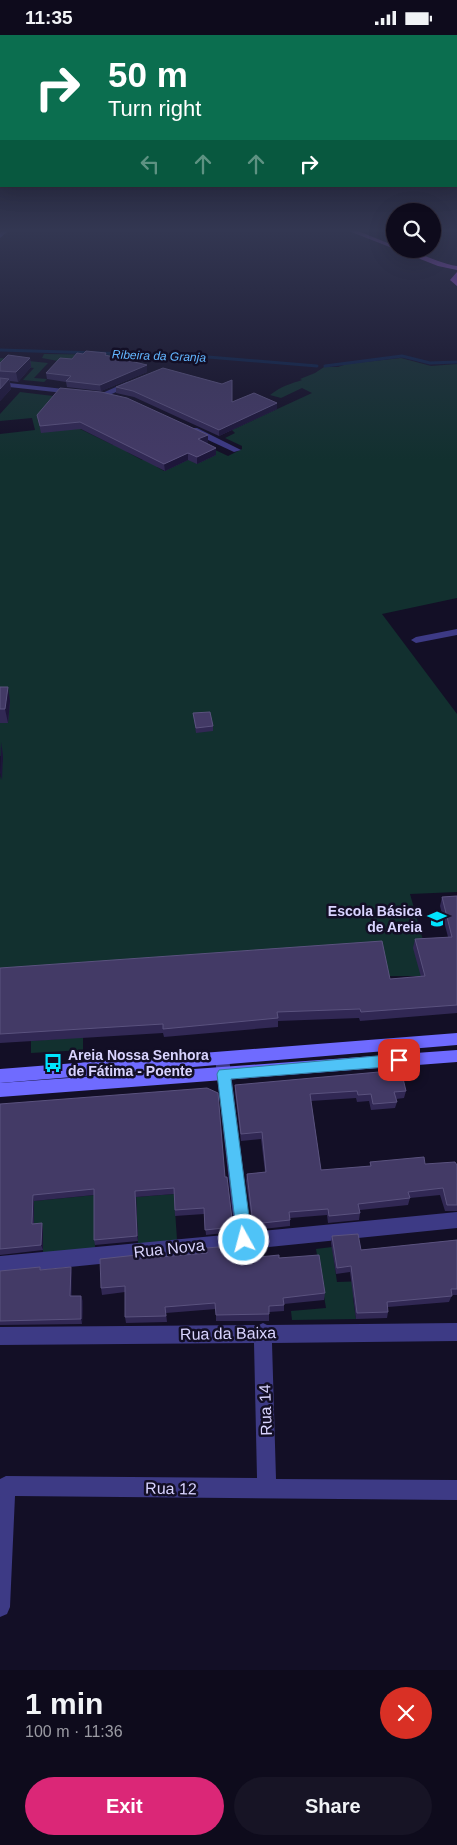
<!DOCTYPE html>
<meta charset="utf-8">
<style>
:root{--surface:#0e0b1c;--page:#171425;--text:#f1f3f6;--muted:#9b9ba3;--line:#2e2b3b;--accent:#db2777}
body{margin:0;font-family:Helvetica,sans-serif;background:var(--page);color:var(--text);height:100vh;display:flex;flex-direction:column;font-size:19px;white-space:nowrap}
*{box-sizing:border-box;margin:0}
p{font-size:16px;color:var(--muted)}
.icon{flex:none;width:28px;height:28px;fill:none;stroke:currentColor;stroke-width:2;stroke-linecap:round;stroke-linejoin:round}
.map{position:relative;height:1635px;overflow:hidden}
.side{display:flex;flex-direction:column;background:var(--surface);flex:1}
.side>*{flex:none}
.hud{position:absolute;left:0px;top:0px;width:458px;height:152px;box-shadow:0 5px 20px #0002,0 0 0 1px var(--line);background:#0b6e4f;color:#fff;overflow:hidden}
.fabs{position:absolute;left:386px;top:168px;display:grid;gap:10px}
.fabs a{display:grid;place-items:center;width:55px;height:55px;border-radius:50%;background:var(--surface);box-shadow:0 5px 20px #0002,0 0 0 1px var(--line);font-size:25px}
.pin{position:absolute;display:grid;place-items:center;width:42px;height:42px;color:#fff;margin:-21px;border-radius:10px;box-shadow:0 2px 8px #0006}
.me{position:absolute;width:55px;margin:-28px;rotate:353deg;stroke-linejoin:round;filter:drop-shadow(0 0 4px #0008)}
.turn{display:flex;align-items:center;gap:18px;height:105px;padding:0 25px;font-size:22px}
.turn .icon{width:65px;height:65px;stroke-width:2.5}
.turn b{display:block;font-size:35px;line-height:42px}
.lanes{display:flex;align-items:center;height:48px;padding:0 25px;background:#0003;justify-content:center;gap:25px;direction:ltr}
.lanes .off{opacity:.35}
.round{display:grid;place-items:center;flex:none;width:52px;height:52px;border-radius:26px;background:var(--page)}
.summary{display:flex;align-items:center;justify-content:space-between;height:85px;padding:0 25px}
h1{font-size:30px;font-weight:700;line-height:38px}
.cta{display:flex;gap:10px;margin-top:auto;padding:10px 25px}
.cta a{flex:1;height:58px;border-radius:30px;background:var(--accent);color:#fff;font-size:20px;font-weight:700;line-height:58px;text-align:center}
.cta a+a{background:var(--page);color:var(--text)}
.status{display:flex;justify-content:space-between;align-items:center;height:35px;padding:0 25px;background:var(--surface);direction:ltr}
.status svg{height:14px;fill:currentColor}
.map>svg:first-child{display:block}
</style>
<div class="status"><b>11:35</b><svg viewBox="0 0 49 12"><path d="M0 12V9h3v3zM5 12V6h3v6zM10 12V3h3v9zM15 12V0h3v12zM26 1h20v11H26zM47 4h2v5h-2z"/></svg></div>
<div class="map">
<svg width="457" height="1635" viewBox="0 0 457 1635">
<rect width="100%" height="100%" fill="#130f26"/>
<g fill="#12302f">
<path d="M 44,319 L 131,320 L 129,326 L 74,329 L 42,323 Z"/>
<path d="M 0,323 L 48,328 L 34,343 L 47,344 L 44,347 L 23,345 L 34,333 L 0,329 Z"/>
<path d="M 401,323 L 431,331 L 457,329 L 457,563 L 382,579 L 457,679 L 457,857 L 410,859 L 425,912 L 421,941 L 0,943 L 0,745 L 3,721 L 0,721 L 0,688 L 8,687 L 0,666 L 0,399 L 35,395 L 32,383 L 0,386 L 0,379 L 20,357 L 70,363 L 72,390 L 113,410 L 121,407 L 127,417 L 142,425 L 205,410 L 157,432 L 164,436 C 179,429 195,420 211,413 L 228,421 L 242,414 L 242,411 L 225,403 L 235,398 L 232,395 L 312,358 L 302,353 L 281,363 L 270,360 C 281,351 293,348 302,345 L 300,344 L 315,338 L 324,332 L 338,332 L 347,329 Z"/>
<path d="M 83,1002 L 83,1015 L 31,1018 L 31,1006 Z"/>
<path d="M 174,1159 L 177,1205 L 138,1209 L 136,1162 Z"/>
<path d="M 95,1160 L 95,1213 L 43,1218 L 43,1194 L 33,1195 L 34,1166 Z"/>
<path d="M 332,1212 L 337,1247 L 367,1246 L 353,1263 L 356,1284 L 292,1285 L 291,1276 L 326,1273 L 316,1214 Z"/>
</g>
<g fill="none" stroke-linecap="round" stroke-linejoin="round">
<g stroke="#0c2248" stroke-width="3">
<path d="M 0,315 L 196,321 L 317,331"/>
<path d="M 325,331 L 402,321 L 430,328 L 457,327"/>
</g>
<g fill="#3d3a85" fill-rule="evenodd">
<path d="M 0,347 L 73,355 L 77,357 L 73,359 L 0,351 Z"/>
<path d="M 127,347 L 134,349 L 105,362 L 98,360 Z"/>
<path d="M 191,393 L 197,393 L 241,415 L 234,417 L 191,397 Z"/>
<path d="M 457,594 L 457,600 L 416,608 L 411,605 L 416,602 Z"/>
<path d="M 222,1017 L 227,1018 L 229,1023 L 251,1197 L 457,1177 L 457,1193 L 0,1239 L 0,1221 L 235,1199 L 215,1023 L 217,1018 Z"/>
<path d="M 263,1288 L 267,1290 L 457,1288 L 457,1306 L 272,1308 L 276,1444 L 457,1445 L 457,1465 L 15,1461 L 10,1572 L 7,1579 L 0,1582 L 0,1444 L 6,1441 L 257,1443 L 254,1308 L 0,1310 L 0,1292 L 259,1290 Z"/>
</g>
<g fill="#6f6bff" fill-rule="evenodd">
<path d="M 2,196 L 8,196 L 0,203 L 0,198 Z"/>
<path d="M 457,998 L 457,1010 L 0,1048 L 0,1034 Z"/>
<path d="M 457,1015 L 457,1027 L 0,1062 L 0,1048 Z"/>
</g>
<g fill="#c25bff" fill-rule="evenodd">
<path d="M 349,196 L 358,196 L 395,211 L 395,214 C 416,214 436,228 457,231 L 457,235 L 438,231 Z"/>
<path d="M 457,237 L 457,251 L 450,245 Z"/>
</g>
</g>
<g fill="#312854">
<path d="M 106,318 L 106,320 L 147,337 L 101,356 L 67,352 L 66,347 L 47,344 L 46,338 L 72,324 L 83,319 Z"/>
<path d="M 30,323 L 31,332 L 18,347 L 10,346 L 11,354 L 0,366 L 0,328 Z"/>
<path d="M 116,352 L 232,367 L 277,368 L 277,374 L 219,401 L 134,362 L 116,358 Z"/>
<path d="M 37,380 L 208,407 L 206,408 L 216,420 L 197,429 L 188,425 L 165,436 L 81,394 L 41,398 Z"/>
<path d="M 0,652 L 10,666 L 8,688 L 0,688 Z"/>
<path d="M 193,678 L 213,691 L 213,696 L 196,698 Z"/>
<path d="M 457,861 L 457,978 L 360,986 L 359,983 L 278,986 L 278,992 L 164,1002 L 163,998 L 0,1008 L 0,933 L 390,944 L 421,942 L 413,913 L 415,904 L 448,902 L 440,871 L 442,862 Z"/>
<path d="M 235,1050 L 406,1056 L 404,1063 L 396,1064 L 397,1067 L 395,1073 L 371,1075 L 369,1066 L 357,1067 L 356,1063 L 311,1066 L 321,1135 L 370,1131 L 370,1127 L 457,1130 L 457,1176 L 445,1176 L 440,1160 L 410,1163 L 408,1170 L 360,1175 L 360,1178 L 359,1185 L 328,1188 L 327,1180 L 290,1183 L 290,1191 L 253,1195 L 246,1146 L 247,1139 L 265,1137 L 261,1104 L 241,1106 L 235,1057 Z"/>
<path d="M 0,1069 L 225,1142 L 233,1192 L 233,1197 L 206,1200 L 204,1179 L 175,1181 L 174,1159 L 136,1162 L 138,1206 L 95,1210 L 94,1205 L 94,1160 L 34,1166 L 34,1189 L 43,1194 L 43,1215 L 0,1220 Z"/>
<path d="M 332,1201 L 361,1215 L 457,1205 L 457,1260 L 452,1260 L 449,1267 L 388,1272 L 388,1277 L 387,1283 L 356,1284 L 350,1237 L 336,1239 L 331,1208 Z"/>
<path d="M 279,1223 L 325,1258 L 324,1265 L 284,1269 L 284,1276 L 269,1277 L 269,1286 L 216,1286 L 216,1274 L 166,1278 L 167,1287 L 126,1288 L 125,1282 L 125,1257 L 102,1260 L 101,1253 L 138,1224 L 229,1225 Z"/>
<path d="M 42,1235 L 72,1237 L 72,1261 L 83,1266 L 82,1289 L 0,1290 L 0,1236 Z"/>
</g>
<g fill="#1d163a">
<path d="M 30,323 L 31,332 L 18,347 L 16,337 Z"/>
<path d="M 147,330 L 147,337 L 101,356 L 100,350 Z"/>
<path d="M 9,344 L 11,354 L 0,366 L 0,354 Z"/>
<path d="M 277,368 L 277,374 L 219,401 L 219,395 Z"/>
<path d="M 208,400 L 208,407 L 198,412 L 198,404 Z"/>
<path d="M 216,413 L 216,420 L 197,429 L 197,422 Z"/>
<path d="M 188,418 L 188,425 L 165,436 L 164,429 Z"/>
<path d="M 8,652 L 10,666 L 8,688 L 5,674 Z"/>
<path d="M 1,707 L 3,720 L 2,745 L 0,738 Z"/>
<path d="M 135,1156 L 136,1162 L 138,1206 L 137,1201 Z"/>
<path d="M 33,1160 L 34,1166 L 33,1195 L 32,1189 Z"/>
<path d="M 42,1188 L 43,1194 L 43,1215 L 41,1210 Z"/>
<path d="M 71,1232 L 72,1237 L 72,1266 L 70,1261 Z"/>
<path d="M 81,1261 L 83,1266 L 82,1289 L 81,1284 Z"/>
</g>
<g fill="#433a66" stroke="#5a527e">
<path d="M 86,316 L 106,318 L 105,320 L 147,330 L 100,350 L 66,346 L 71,341 L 46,338 L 60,323 L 72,324 L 77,318 L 83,319 Z"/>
<path d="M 8,320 L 30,323 L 16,337 L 0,336 L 0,328 Z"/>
<path d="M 163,333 L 222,349 L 232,345 L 232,367 L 254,358 L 277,368 L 219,395 L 133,356 L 116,352 Z"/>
<path d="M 0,343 L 9,344 L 0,354 Z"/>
<path d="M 60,353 L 101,357 L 127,363 L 208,400 L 198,404 L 216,413 L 197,422 L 188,418 L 164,429 L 80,387 L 40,391 L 37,380 Z"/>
<path d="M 0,652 L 8,652 L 5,674 L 0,674 Z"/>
<path d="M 210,677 L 213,691 L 196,693 L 193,678 Z"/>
<path d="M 457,861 L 457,970 L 361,977 L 360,974 L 277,977 L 278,983 L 163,994 L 163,989 L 0,999 L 0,933 L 382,906 L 390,944 L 425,941 L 415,904 L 452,902 L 442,862 Z"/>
<path d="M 401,1035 L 406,1056 L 394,1057 L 397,1067 L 373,1069 L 371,1059 L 358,1060 L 357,1056 L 310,1059 L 321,1135 L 371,1131 L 370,1127 L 424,1122 L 425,1129 L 455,1127 L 457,1130 L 457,1170 L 447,1170 L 443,1153 L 408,1157 L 410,1163 L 358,1169 L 360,1178 L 329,1181 L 328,1174 L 289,1177 L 290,1185 L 253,1189 L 247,1139 L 266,1137 L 262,1097 L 241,1099 L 235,1050 Z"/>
<path d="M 207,1053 L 218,1058 L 225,1142 L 227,1142 L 233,1192 L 205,1195 L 204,1173 L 175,1175 L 174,1153 L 135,1156 L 137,1201 L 94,1205 L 94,1154 L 33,1160 L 32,1189 L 42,1188 L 41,1210 L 0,1214 L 0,1069 Z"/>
<path d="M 358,1199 L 361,1215 L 457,1205 L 457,1254 L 451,1254 L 452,1261 L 387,1267 L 388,1277 L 357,1278 L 351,1231 L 337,1233 L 332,1201 Z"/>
<path d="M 229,1211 L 229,1225 L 279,1220 L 279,1223 L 319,1220 L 325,1258 L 283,1263 L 284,1270 L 269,1271 L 269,1279 L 216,1280 L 215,1268 L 165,1272 L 166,1281 L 125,1282 L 125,1251 L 101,1253 L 100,1224 L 137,1220 L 137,1224 L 207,1218 L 207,1213 Z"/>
<path d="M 40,1232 L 40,1235 L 71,1232 L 70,1261 L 81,1261 L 81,1284 L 0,1286 L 0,1236 Z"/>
</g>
<linearGradient id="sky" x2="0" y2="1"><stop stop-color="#0a0815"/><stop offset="0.46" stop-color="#333752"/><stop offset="1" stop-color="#333752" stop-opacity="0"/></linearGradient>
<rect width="457" height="425" fill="url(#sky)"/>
<path fill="#4fc3f7" stroke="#337fa1" d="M 399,1019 L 404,1021 L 405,1025 L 404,1029 L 399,1031 L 231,1044 L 252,1205 L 249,1210 L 244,1212 L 238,1210 L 217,1039 L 219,1035 Z"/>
<defs>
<g id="school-bare" transform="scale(1.5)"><path d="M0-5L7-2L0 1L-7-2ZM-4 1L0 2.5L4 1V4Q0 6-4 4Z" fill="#00e5ff" stroke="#130f26" stroke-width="2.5" paint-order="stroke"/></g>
<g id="bus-bare" transform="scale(1.5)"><path d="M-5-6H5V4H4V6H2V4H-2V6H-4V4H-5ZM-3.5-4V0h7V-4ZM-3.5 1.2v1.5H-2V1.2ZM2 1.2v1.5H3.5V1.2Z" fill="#00e5ff" stroke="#130f26" stroke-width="2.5" paint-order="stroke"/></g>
</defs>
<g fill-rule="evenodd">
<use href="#school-bare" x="437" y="884"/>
<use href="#bus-bare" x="53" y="1028"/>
</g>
<g text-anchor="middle" stroke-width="5" stroke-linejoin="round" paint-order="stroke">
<g font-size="12" font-style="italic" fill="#62b6ff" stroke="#130f26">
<text transform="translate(159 321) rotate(2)" y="4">Ribeira da Granja</text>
</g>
<g font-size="14" font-weight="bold" fill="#d9d4ff" stroke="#130f26" text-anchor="end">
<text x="422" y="881">Escola Básica<tspan x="422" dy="16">de Areia</tspan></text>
<text x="68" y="1025" text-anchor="start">Areia Nossa Senhora<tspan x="68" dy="16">de Fátima - Poente</tspan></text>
</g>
<g font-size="16" fill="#d9d4ff" stroke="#130f26">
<text transform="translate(169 1213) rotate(-6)" y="6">Rua Nova</text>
<text transform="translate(228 1298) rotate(-1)" y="6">Rua da Baixa</text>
<text transform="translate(265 1375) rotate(-92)" y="6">Rua 14</text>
<text transform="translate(171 1453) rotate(1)" y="6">Rua 12</text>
</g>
</g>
</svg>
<div class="fabs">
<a><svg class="icon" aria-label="search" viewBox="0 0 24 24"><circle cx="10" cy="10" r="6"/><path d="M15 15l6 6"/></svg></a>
</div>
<div class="pin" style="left:399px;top:1025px;background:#d93025"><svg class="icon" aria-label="arrive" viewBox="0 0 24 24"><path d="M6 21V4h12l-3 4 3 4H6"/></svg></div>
<svg class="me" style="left:244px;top:1205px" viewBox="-20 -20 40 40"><circle r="17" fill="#4fc3f7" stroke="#fff" stroke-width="3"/><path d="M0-11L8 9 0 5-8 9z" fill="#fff"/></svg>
<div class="hud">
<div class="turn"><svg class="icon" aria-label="right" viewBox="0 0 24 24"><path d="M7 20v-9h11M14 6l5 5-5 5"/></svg><div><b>50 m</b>Turn right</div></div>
<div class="lanes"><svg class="icon off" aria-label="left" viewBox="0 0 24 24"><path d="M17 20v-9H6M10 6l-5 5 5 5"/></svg><svg class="icon off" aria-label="ahead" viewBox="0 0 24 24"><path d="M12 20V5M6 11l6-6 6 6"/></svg><svg class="icon off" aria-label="ahead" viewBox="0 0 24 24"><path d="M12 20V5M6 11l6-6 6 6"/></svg><svg class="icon" aria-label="right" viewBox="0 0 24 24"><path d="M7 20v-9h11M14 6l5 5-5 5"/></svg></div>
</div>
</div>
<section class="side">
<div class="summary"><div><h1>1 min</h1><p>100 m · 11:36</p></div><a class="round" style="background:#d93025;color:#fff"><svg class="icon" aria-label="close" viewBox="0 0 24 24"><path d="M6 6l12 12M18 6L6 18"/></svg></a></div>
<div class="cta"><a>Exit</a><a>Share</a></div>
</section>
